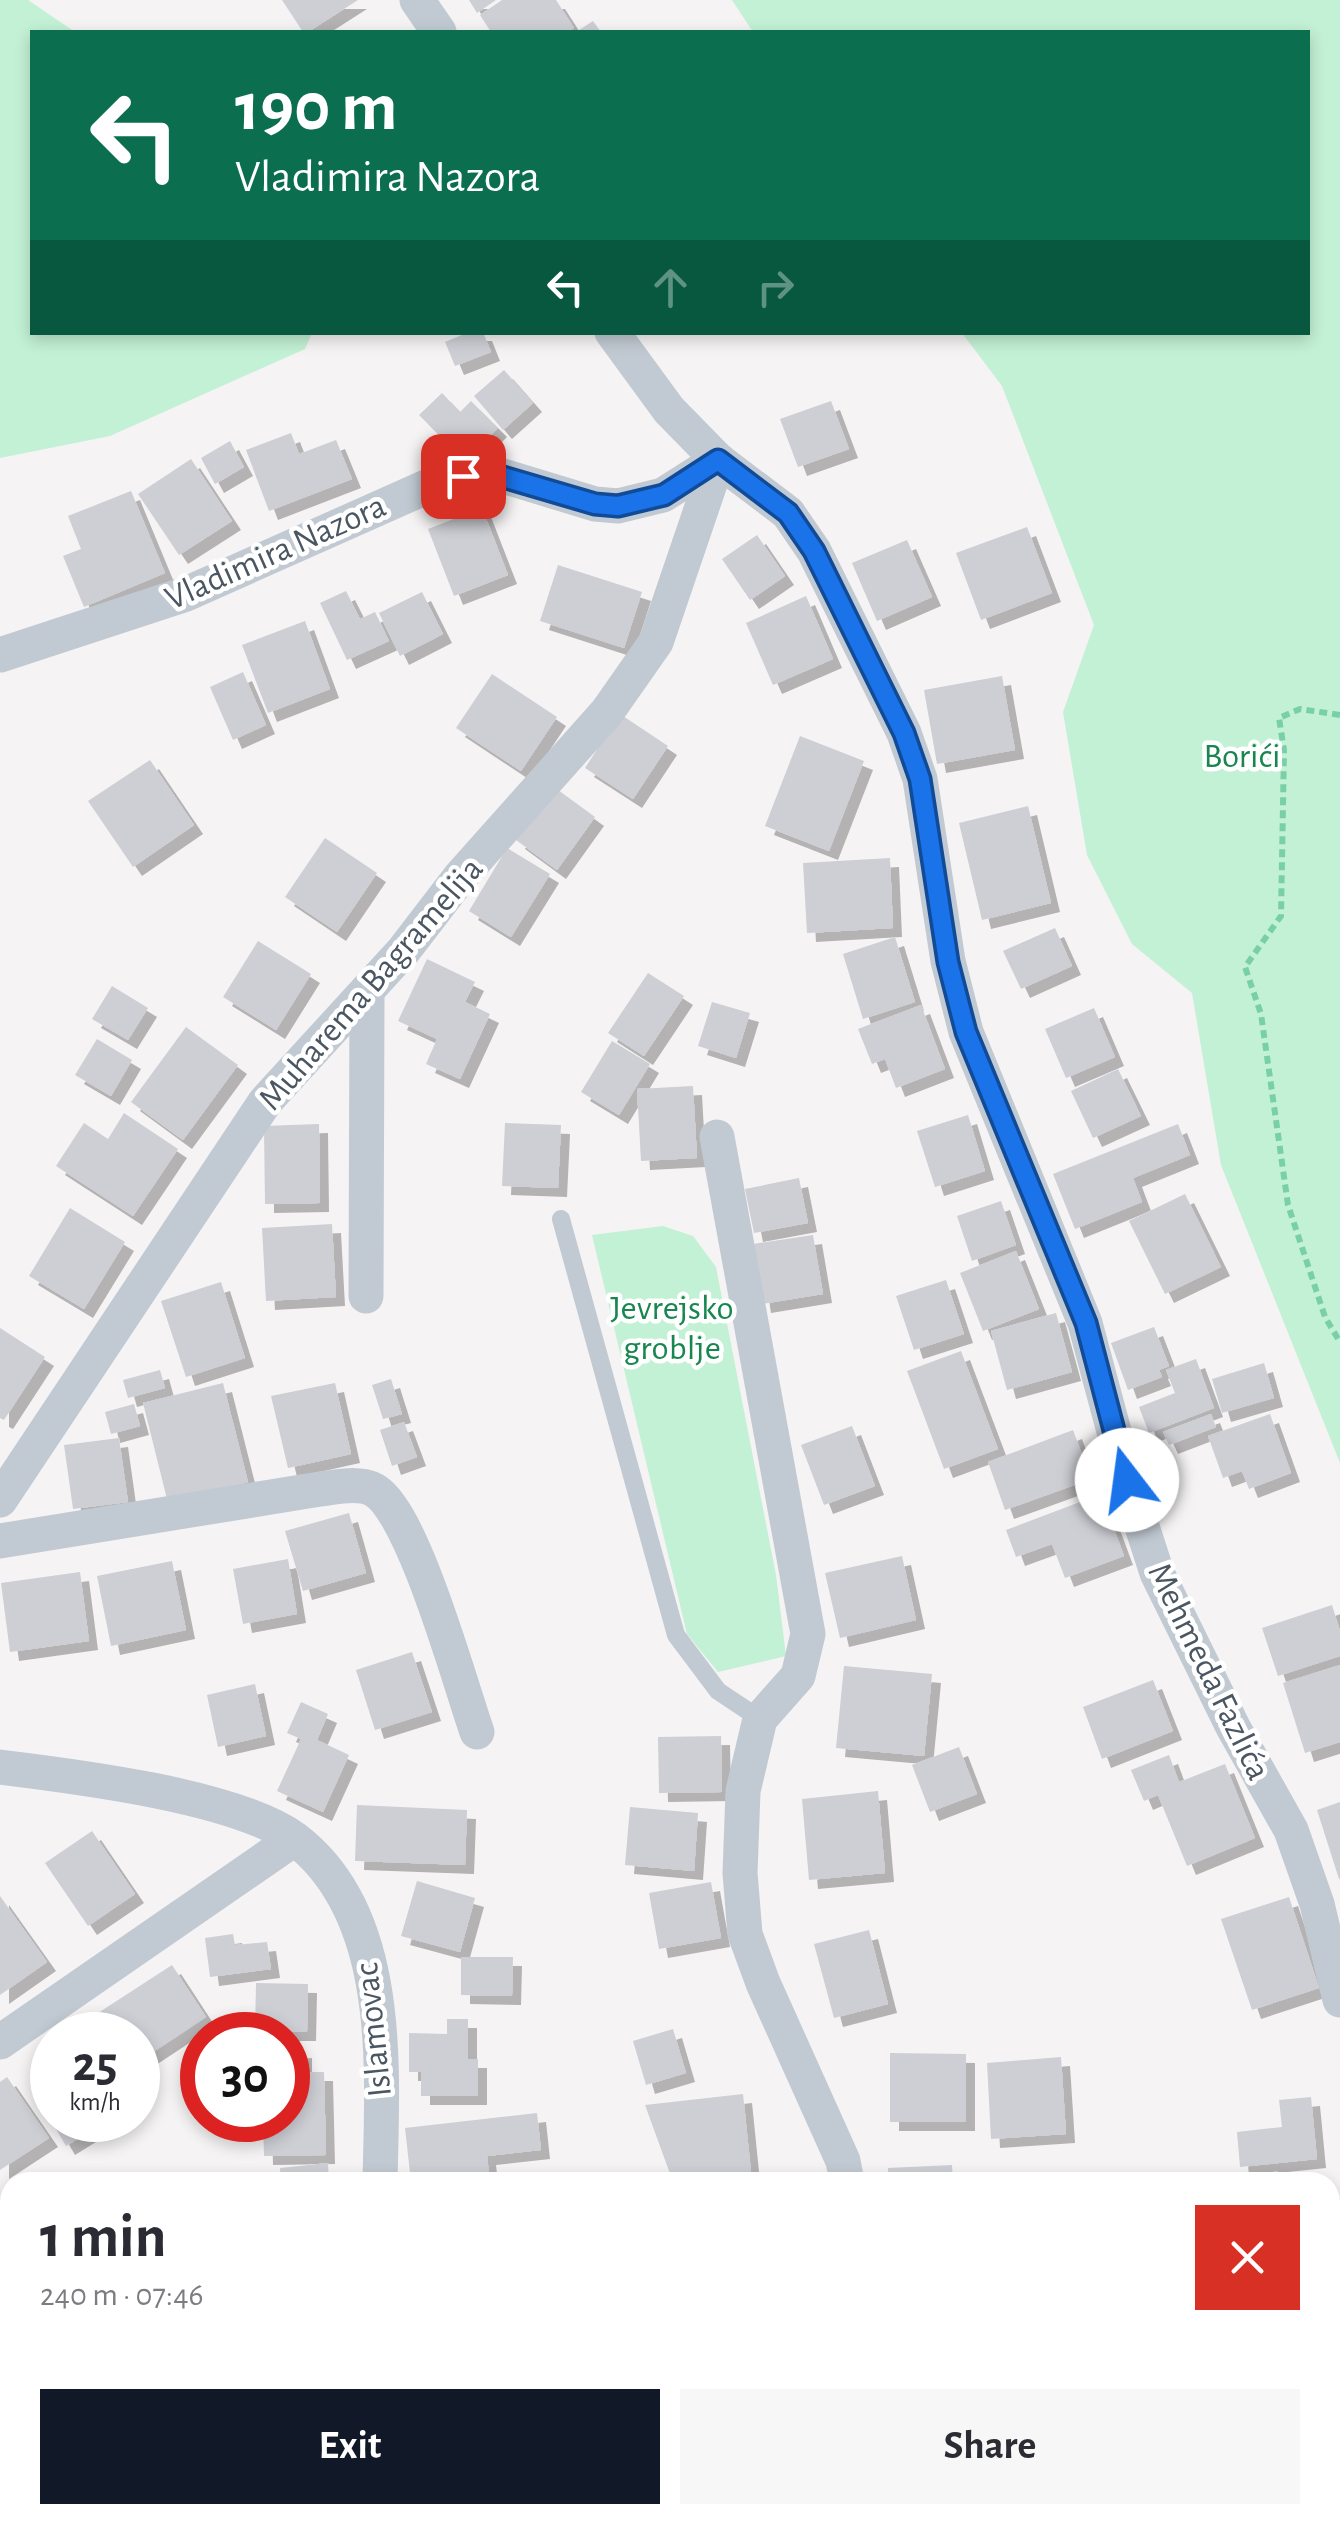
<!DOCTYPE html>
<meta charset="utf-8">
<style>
:root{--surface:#fff;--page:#f7f7f7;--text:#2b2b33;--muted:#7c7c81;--accent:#111827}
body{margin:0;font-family:"Alegreya Sans",sans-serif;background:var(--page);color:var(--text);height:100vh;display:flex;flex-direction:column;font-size:38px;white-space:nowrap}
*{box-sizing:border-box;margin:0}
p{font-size:32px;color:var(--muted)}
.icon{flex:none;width:55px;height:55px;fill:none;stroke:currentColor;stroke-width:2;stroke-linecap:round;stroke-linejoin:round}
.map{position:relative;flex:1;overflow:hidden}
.panel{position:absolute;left:0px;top:2172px;width:1340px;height:352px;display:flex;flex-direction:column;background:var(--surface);border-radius:30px 30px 0 0;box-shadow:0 5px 15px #0003}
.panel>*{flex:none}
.top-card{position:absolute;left:30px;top:30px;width:1280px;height:305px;border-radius:0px;box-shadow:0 5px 15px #0003;background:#0b6e4f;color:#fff;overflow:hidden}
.speed{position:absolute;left:30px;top:2012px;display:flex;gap:20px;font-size:50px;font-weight:700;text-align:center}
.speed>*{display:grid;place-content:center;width:130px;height:130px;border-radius:50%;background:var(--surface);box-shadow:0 5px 15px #0003;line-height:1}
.speed small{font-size:25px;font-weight:400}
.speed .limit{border:15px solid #d22;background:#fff;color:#111}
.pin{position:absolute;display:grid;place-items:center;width:85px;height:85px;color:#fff;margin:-42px;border-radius:20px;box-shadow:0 5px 15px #0006}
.me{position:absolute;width:110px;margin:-55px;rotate:345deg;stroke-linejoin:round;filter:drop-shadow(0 0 8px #0008)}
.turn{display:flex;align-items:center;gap:35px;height:210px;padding:0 40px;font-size:45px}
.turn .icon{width:130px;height:130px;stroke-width:2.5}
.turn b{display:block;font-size:70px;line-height:85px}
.lanes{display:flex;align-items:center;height:95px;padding:0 40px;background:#0003;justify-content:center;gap:50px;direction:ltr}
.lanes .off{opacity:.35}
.round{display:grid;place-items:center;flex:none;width:105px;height:105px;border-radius:0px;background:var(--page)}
.head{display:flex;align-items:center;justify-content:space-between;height:170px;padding:0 40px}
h1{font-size:60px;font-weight:600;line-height:75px}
.cta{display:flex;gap:20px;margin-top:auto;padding:20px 40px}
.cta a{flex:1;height:115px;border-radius:0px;background:var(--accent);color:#fff;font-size:40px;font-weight:600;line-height:115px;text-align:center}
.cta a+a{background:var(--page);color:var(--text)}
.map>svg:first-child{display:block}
</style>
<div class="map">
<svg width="1340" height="2524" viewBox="0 0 1340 2524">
<defs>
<filter id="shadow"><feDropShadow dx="9" dy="9" stdDeviation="0" flood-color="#0004"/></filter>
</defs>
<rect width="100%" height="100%" fill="#f5f3f3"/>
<g fill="#c3f1d5">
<path d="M 0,0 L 28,0 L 75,32 L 32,32 L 32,332 L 312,333 L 305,349 L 110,436 L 0,458 Z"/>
<path d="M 732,0 L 1340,0 L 1340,1463 L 1221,1165 L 1192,993 L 1132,944 L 1087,855 L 1063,712 L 1094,625 L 1002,386 L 962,333 L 1308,332 L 1308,32 L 753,32 Z"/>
<path d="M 663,1226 L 693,1236 L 716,1267 L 776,1575 L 786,1656 L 718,1672 L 687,1634 L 592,1235 Z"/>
</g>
<g fill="#cdcfd5" filter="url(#shadow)">
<path d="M 282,0 L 358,0 L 308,32 L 303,32 Z"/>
<path d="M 469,0 L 496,0 L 477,13 Z"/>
<path d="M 502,0 L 556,0 L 574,28 L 567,32 L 491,32 L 480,15 Z"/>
<path d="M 593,21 L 601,32 L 576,32 Z"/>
<path d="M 469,332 L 483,332 L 491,352 L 455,366 L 445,342 Z"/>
<path d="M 504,370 L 533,403 L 503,430 L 474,396 Z"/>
<path d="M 442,393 L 460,412 L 471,401 L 498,428 L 465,461 L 419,415 Z"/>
<path d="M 831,401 L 849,449 L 798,467 L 780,419 Z"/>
<path d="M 291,433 L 299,454 L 336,440 L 352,479 L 269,511 L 246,450 Z"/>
<path d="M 230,441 L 244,467 L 215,484 L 201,458 Z"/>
<path d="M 191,459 L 232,521 L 179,555 L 138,494 Z"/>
<path d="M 131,491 L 165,573 L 84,607 L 63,556 L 81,549 L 68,516 Z"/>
<path d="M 482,508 L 508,575 L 454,596 L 428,529 Z"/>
<path d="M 1027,527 L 1052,593 L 981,620 L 956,553 Z"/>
<path d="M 757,535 L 785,576 L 750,600 L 722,559 Z"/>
<path d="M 907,540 L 932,597 L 877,621 L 852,563 Z"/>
<path d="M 558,565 L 642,592 L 624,648 L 540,621 Z"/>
<path d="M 346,591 L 360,619 L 375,612 L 389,641 L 347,660 L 320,603 Z"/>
<path d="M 422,592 L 443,634 L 400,656 L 379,613 Z"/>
<path d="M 806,596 L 833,659 L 773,685 L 746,623 Z"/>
<path d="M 305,621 L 330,689 L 268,713 L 242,645 Z"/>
<path d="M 243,672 L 266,725 L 233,740 L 210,687 Z"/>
<path d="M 492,674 L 557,717 L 521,771 L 456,728 Z"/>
<path d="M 1002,676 L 1015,750 L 937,764 L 924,690 Z"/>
<path d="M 620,714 L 668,746 L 633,799 L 585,768 Z"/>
<path d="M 800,736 L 864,761 L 829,851 L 765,826 Z"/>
<path d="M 150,760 L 194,825 L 133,867 L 88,801 Z"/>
<path d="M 554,787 L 595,817 L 557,870 L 516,840 Z"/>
<path d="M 1028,806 L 1051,903 L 982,920 L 959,823 Z"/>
<path d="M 325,838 L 377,873 L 337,932 L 285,897 Z"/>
<path d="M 507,848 L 550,874 L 511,937 L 469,911 Z"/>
<path d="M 890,858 L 893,928 L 807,933 L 803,863 Z"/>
<path d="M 1055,928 L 1072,966 L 1021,989 L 1003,951 Z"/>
<path d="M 895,937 L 915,1002 L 863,1019 L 843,954 Z"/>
<path d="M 258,941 L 311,974 L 276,1030 L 223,997 Z"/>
<path d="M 427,959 L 475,982 L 465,1002 L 490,1014 L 460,1079 L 426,1064 L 437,1039 L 398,1021 Z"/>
<path d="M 648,973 L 684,996 L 644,1056 L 608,1033 Z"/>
<path d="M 112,986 L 148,1008 L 128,1040 L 92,1019 Z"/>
<path d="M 712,1002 L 750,1013 L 736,1058 L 698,1046 Z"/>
<path d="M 921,1005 L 945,1069 L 896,1088 L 885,1059 L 872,1064 L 858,1029 Z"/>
<path d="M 1094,1008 L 1115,1057 L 1066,1078 L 1045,1029 Z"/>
<path d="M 186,1027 L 238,1065 L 183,1140 L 131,1102 Z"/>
<path d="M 97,1039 L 132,1060 L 111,1096 L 75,1075 Z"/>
<path d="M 612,1041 L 650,1064 L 619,1115 L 581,1092 Z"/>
<path d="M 1118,1069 L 1141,1116 L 1093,1138 L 1071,1091 Z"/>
<path d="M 693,1086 L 697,1158 L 641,1161 L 637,1089 Z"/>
<path d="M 124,1113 L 178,1149 L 133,1216 L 56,1166 L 84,1123 L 108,1139 Z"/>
<path d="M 968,1115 L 985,1171 L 935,1187 L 917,1131 Z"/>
<path d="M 505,1123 L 561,1125 L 558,1188 L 502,1186 Z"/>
<path d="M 319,1124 L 320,1203 L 265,1204 L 264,1126 Z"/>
<path d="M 1178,1124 L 1190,1155 L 1133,1178 L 1142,1202 L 1075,1229 L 1053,1174 Z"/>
<path d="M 799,1178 L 808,1223 L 754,1233 L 745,1189 Z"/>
<path d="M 1185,1194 L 1221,1267 L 1165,1294 L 1129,1221 Z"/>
<path d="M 1001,1201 L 1016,1245 L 972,1261 L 957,1216 Z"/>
<path d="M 70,1208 L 125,1242 L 84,1309 L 29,1276 Z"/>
<path d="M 332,1224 L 336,1297 L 266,1301 L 262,1228 Z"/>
<path d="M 813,1235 L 823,1294 L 762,1304 L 753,1244 Z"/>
<path d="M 1016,1251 L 1039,1309 L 983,1331 L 960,1273 Z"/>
<path d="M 946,1280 L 964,1334 L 914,1350 L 896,1296 Z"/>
<path d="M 221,1282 L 245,1358 L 186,1377 L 161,1301 Z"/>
<path d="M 1056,1313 L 1072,1372 L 1007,1390 L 991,1331 Z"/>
<path d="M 1154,1327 L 1169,1366 L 1159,1370 L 1162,1377 L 1128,1390 L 1111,1343 Z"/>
<path d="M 0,1328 L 45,1357 L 4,1420 L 0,1418 Z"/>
<path d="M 961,1351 L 998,1449 L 944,1469 L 907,1371 Z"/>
<path d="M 1196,1359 L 1214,1408 L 1149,1433 L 1139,1407 L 1175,1393 L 1166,1370 Z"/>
<path d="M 1264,1363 L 1274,1398 L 1222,1413 L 1212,1379 Z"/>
<path d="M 160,1370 L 165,1388 L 128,1398 L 123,1380 Z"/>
<path d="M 391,1379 L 402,1414 L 383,1419 L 372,1385 Z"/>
<path d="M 223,1383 L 248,1482 L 168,1503 L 143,1403 Z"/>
<path d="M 335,1383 L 351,1454 L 288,1468 L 271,1396 Z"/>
<path d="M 134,1404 L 140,1426 L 111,1434 L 105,1412 Z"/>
<path d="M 1211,1414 L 1216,1427 L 1169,1445 L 1163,1432 Z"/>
<path d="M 1270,1414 L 1291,1473 L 1249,1489 L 1242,1471 L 1223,1478 L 1208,1436 Z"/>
<path d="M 404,1422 L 417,1457 L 392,1466 L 380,1430 Z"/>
<path d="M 852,1426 L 875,1486 L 824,1505 L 801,1445 Z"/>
<path d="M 1073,1430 L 1091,1479 L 1005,1510 L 988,1462 Z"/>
<path d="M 119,1438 L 128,1502 L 73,1509 L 64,1445 Z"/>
<path d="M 1101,1494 L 1124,1556 L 1065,1578 L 1052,1544 L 1016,1557 L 1006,1530 Z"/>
<path d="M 349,1513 L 366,1573 L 303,1591 L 285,1531 Z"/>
<path d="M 902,1556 L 916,1620 L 840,1638 L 825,1573 Z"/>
<path d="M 288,1559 L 297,1614 L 243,1624 L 233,1569 Z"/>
<path d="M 172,1561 L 186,1630 L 111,1646 L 97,1576 Z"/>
<path d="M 80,1572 L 89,1641 L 10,1652 L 1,1583 Z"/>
<path d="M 1332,1605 L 1340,1631 L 1340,1656 L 1278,1676 L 1262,1628 Z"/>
<path d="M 412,1652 L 432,1712 L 375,1730 L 356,1670 Z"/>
<path d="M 1340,1665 L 1340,1742 L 1305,1753 L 1283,1683 Z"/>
<path d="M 844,1666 L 932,1674 L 924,1756 L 836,1748 Z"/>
<path d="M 1153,1680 L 1173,1731 L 1102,1759 L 1083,1707 Z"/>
<path d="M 255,1684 L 266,1736 L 218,1747 L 207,1695 Z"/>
<path d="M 301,1702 L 328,1714 L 317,1740 L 349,1755 L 323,1812 L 277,1791 L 301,1739 L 287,1733 Z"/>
<path d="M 721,1736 L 722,1792 L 659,1793 L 658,1737 Z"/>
<path d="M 959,1747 L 977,1794 L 930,1812 L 912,1765 Z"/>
<path d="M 1169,1755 L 1179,1782 L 1225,1764 L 1255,1838 L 1187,1866 L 1158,1795 L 1144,1801 L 1131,1770 Z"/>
<path d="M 878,1791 L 885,1873 L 809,1880 L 802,1799 Z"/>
<path d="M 1340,1802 L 1340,1879 L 1339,1879 L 1317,1810 Z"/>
<path d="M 357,1805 L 467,1810 L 465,1865 L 355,1861 Z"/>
<path d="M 630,1807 L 698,1813 L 694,1871 L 625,1865 Z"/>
<path d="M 92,1831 L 135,1894 L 88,1926 L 45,1863 Z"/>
<path d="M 417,1881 L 475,1898 L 460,1952 L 401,1936 Z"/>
<path d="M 711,1882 L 721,1938 L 659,1949 L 649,1893 Z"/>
<path d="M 0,1896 L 47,1962 L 0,1995 Z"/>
<path d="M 1289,1897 L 1319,1988 L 1252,2010 L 1221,1919 Z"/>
<path d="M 869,1930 L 888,2004 L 834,2018 L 814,1944 Z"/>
<path d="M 233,1934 L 235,1945 L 267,1942 L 271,1969 L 210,1977 L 205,1938 Z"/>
<path d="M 461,1957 L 513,1957 L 512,1996 L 461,1995 Z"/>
<path d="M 172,1965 L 206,2017 L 138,2062 L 138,2035 L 84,2035 L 78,2026 Z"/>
<path d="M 256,1983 L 308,1984 L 307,2032 L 255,2032 Z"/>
<path d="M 447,2019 L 468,2019 L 468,2059 L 478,2059 L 478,2096 L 421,2096 L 421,2072 L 409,2072 L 409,2033 L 447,2034 Z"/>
<path d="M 673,2029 L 686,2073 L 646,2085 L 633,2041 Z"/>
<path d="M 303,2049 L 303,2072 L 324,2072 L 326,2155 L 264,2156 L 263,2120 L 288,2120 L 288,2050 Z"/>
<path d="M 890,2053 L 966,2054 L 966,2122 L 890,2122 Z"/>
<path d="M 1061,2057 L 1066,2134 L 991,2139 L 987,2063 Z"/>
<path d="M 7,2077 L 49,2138 L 0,2170 L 0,2082 Z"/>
<path d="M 743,2094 L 752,2182 L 673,2182 L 645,2105 Z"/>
<path d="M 1311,2097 L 1317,2159 L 1240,2167 L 1237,2132 L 1282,2127 L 1279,2100 Z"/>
<path d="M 52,2099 L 52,2120 L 108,2120 L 66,2146 L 42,2105 Z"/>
<path d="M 537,2113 L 541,2150 L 487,2156 L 490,2182 L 411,2182 L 405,2128 Z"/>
<path d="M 328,2163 L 329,2182 L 281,2182 L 280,2168 Z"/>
<path d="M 952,2165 L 953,2182 L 888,2182 L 888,2168 Z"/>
<path d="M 1277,2171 L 1280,2182 L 1239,2182 L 1239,2181 Z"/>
<path d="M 1330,2264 L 1340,2290 L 1340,2312 L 1330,2316 Z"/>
<rect x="250" y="2515" width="68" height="9"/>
<path d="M 408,2515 L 449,2515 L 450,2518 L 409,2522 Z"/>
<path d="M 611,2515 L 697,2515 L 694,2524 L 608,2524 Z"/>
<path d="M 736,2515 L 808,2515 L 807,2524 L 735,2524 Z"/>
<path d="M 863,2515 L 937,2515 L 936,2524 L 902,2524 Z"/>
</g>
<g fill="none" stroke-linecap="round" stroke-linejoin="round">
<path stroke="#7ad0a6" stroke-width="6" stroke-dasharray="8 5" stroke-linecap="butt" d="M 1340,715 L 1300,709 L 1279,718 L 1284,750 L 1281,916 L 1245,967 L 1261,1014 L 1288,1205 L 1325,1317 L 1340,1342"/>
<path stroke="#c1cad2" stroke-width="18" d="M 561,1219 L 676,1635 L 718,1691 L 760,1719"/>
<g stroke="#c1cad2" stroke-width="35">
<path d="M 417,0 L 439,32"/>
<path d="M 612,332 L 669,410 L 718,460 L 788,513 L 814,551 L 904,733 L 920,779 L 948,961 L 966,1032 L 1085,1323 L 1127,1480 L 1157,1573 L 1233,1727 L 1291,1830 L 1317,1904 L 1340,2000"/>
<path d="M 0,655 L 186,594 L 433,484 L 493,473 L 595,504 L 618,506 L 663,495 L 718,460"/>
<path d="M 717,1137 L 808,1634 L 798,1676 L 760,1719 L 743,1791 L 740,1873 L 745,1934 L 763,1983 L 843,2161 L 847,2182"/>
<path d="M 366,1296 L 367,993"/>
<path d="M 0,1500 L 265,1102 L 404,950 L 460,877 L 607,712 L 656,642 L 718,460"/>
<path d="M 0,1541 L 320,1489 C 337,1487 359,1482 374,1490 C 413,1511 460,1684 477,1732"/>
<path d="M 0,1767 C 74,1776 237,1796 295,1839 C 395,1915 382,2073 380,2182"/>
<path d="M 0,2042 L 294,1839"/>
<path d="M 376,2524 L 376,2515"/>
<path d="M 837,2524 L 838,2515"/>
</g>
</g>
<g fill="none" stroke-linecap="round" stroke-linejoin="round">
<g stroke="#114b97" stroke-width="25">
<path id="route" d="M 463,476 L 493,474 L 595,504 L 618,506 L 664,495 L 718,460 L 788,513 L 814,551 L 904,733 L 920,779 L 948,962 L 966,1032 L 1086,1323 L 1127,1480"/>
</g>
<use href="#route" stroke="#1a73e8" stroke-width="18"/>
</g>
<g text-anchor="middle" stroke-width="9" stroke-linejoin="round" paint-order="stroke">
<g font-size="35" fill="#4a5661" stroke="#fff">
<text transform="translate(275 551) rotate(-24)" y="12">Vladimira Nazora</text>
<text transform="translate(370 983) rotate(-49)" y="12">Muharema Bagramelija</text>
<text transform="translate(1210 1671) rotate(64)" y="12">Mehmeda Fazlića</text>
<text transform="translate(372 2030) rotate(-96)" y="12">Islamovac</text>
</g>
<g font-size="35" fill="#17864f" stroke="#fff">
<text x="1242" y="767">Borići</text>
<text x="672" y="1319">Jevrejsko<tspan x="672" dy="40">groblje</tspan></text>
</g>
</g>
</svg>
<div class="speed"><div>25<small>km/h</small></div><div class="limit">30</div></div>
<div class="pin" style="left:463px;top:476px;background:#d93025"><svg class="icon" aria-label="arrive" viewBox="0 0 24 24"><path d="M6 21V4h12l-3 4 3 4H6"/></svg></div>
<svg class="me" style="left:1127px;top:1480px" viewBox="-20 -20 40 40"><circle r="19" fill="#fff"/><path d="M0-13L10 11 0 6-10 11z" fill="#1a73e8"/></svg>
<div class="top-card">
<div class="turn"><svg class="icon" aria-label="left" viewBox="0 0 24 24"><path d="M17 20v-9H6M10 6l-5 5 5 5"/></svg><div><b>190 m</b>Vladimira Nazora</div></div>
<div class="lanes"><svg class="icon" aria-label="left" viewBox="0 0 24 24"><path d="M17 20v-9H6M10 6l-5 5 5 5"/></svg><svg class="icon off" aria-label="ahead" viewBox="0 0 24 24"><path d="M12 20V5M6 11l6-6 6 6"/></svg><svg class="icon off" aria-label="right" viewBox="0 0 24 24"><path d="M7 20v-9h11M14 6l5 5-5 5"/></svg></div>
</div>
<section class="panel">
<div class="head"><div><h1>1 min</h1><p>240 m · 07:46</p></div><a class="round" style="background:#d93025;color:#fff"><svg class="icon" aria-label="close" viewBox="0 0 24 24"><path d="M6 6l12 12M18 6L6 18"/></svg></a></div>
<div class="cta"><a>Exit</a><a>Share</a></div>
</section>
</div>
